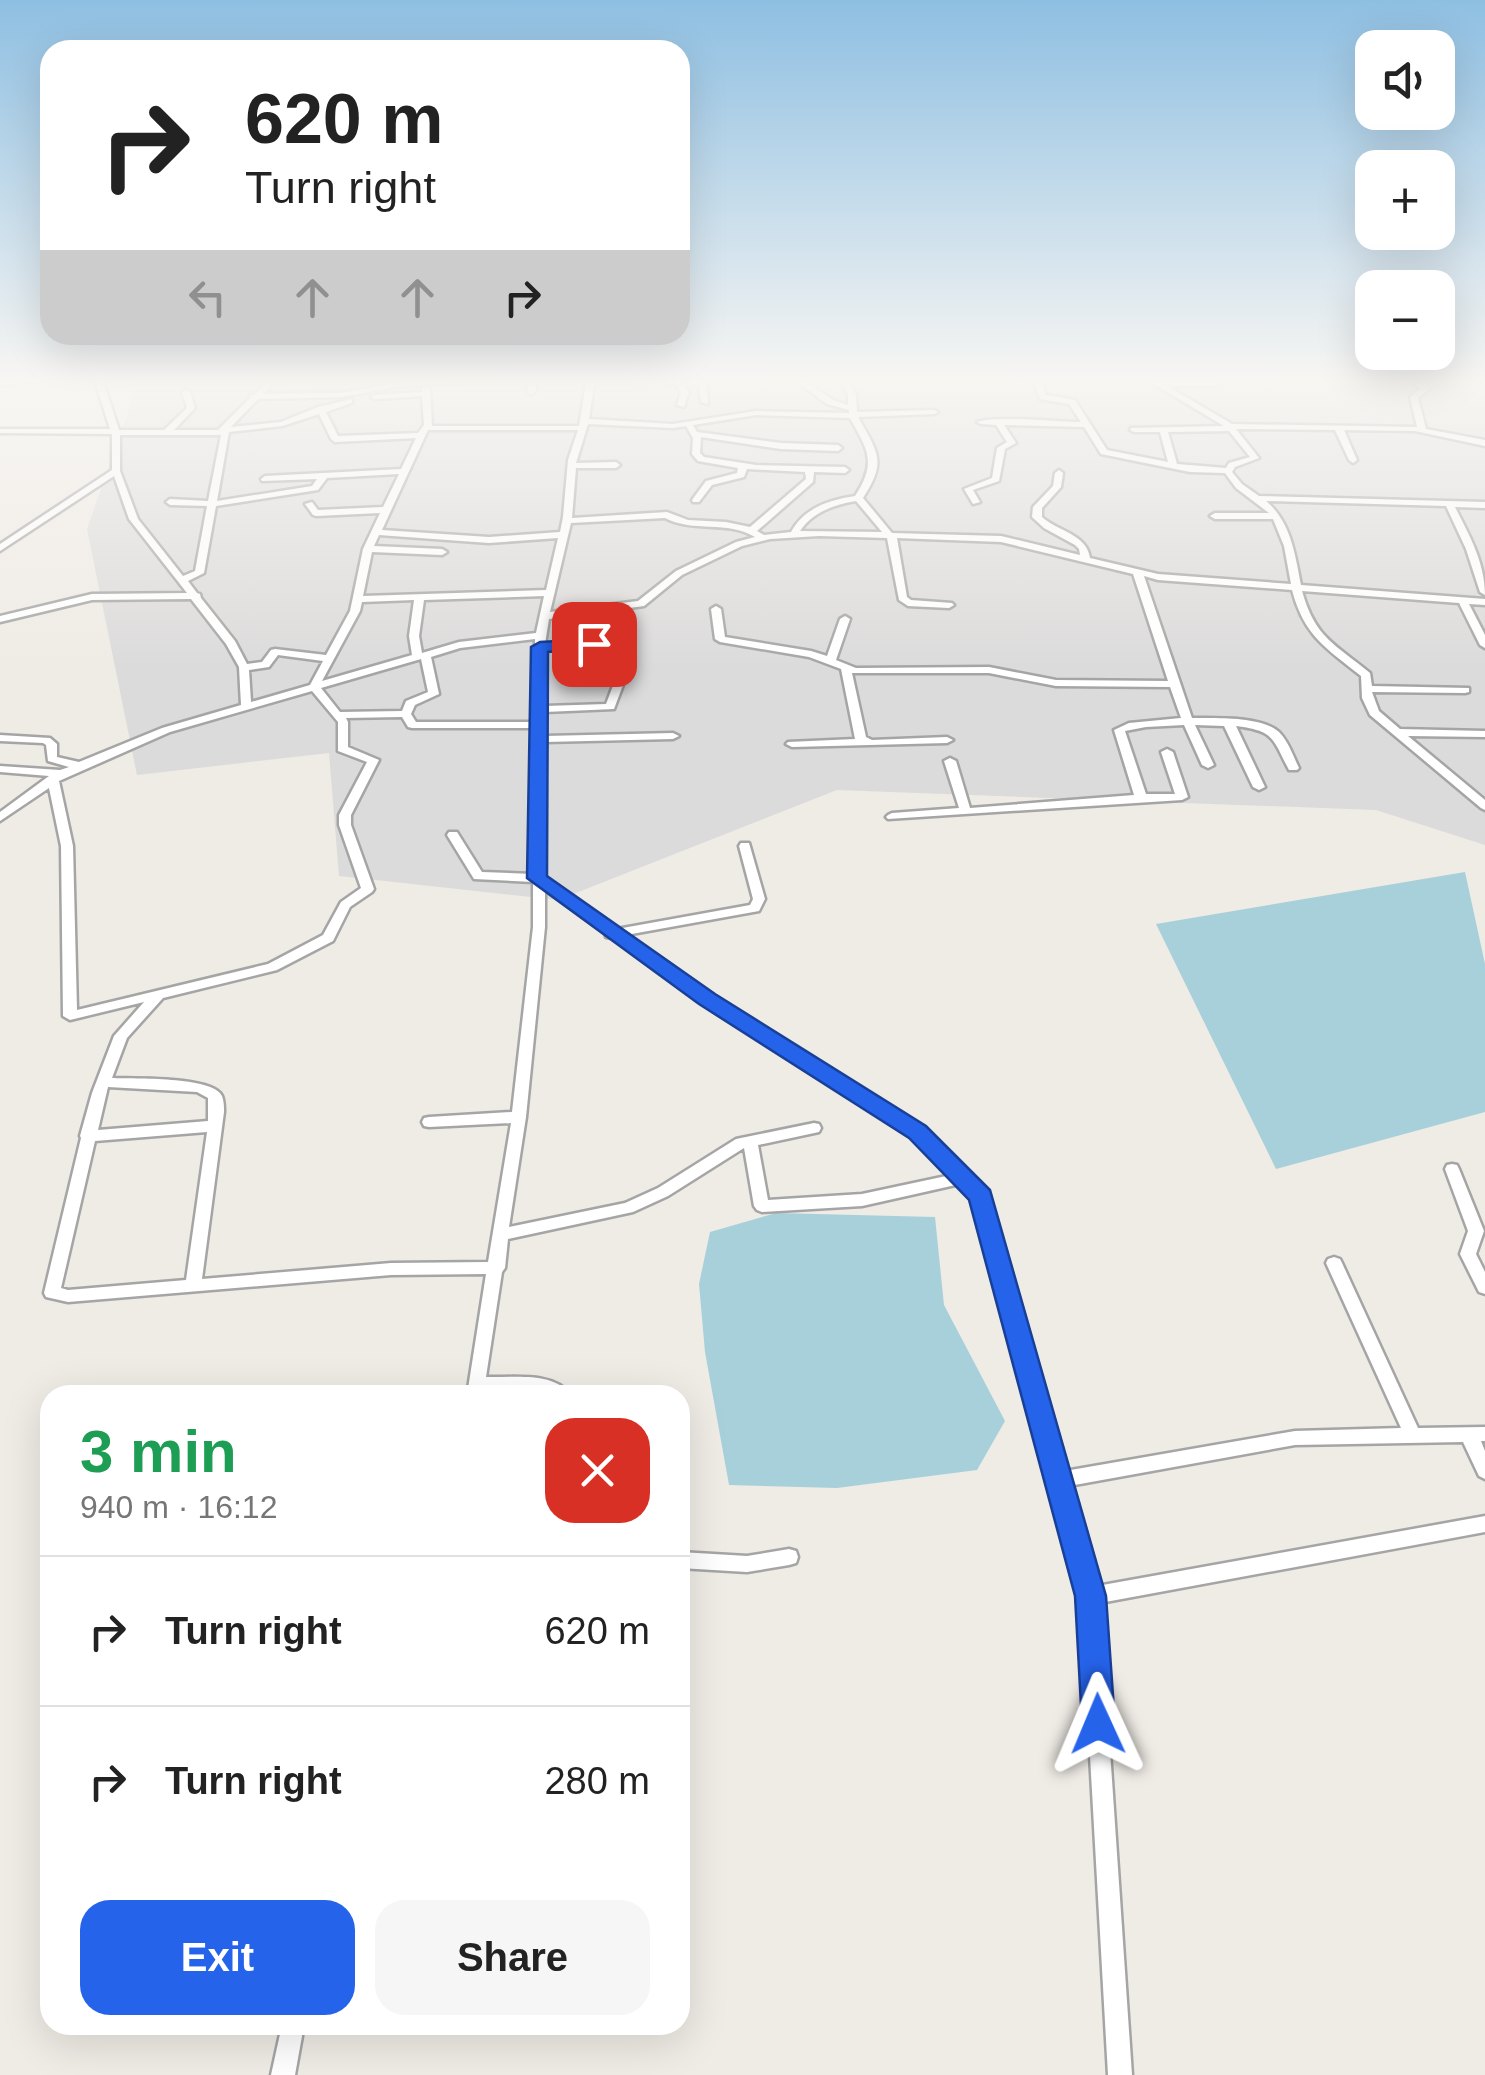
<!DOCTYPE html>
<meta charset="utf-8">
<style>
:root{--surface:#fff;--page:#f6f6f6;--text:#222;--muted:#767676;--line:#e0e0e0;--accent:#2563eb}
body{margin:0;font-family:Helvetica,sans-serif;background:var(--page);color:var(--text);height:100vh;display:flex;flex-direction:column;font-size:38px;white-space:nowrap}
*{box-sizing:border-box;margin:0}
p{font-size:32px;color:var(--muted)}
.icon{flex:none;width:55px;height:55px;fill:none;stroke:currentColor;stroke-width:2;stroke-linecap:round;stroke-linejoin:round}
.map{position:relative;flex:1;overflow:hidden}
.side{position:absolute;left:40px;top:1385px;width:650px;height:650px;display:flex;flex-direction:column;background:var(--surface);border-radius:30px;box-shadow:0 10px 40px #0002}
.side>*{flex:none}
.banner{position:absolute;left:40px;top:40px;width:650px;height:305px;border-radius:30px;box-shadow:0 10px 40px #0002;background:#fff;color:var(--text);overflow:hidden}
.fabs{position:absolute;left:1355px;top:30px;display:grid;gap:20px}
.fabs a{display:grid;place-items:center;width:100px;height:100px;border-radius:20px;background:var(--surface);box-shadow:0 10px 40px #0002;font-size:50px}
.pin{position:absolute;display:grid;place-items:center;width:85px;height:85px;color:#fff;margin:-42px;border-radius:20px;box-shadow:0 5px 15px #0006}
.me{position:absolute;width:110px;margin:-55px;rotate:359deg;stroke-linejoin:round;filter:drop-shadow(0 0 8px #0008)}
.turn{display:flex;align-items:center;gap:35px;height:210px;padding:0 40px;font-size:45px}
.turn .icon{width:130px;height:130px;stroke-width:2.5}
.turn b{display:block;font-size:70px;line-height:85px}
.lanes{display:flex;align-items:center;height:95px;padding:0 40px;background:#0003;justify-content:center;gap:50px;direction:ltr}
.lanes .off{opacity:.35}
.round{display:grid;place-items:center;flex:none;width:105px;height:105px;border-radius:30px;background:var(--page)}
.headline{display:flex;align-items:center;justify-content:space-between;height:170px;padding:0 40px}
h1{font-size:60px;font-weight:700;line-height:75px;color:#1e9e55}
.button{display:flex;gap:20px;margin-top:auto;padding:20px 40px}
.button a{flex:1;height:115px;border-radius:30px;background:var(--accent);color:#fff;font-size:40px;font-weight:700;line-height:115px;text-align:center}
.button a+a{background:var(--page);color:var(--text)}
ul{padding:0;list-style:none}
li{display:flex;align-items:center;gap:30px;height:150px;padding:0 40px;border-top:2px solid var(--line)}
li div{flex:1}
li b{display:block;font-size:38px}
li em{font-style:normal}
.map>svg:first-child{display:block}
</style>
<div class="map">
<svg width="1485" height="2075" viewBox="0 0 1485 2075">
<rect width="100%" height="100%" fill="#efebe5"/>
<path fill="#dcdbdb" d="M 140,378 L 1485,378 L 1485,845 L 1376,810 L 837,790 L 558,900 L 339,876 L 329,753 L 137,775 L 87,529 Z"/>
<g fill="#a8d0da">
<path d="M 1465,872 L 1485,964 L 1485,1112 L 1276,1169 L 1156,924 Z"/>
<path d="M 776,1213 L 935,1217 L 944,1305 L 1005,1421 L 977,1470 L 837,1488 L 729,1485 L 705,1352 L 699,1284 L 710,1232 Z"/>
</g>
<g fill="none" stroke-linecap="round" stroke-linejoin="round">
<g stroke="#a5a5a5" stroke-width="5">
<g id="street">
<path d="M 30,378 L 54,378 L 50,380 L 0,385 L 0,381 Z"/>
<path d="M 94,378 L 102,378 L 119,430 L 164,430 L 187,408 L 182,392 L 186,390 L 190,392 L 195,408 L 174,430 L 218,430 L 250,398 L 250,395 L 254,395 L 271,378 L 279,378 L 263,394 L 340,393 L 403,382 L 508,378 L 504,380 L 403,386 L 340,397 L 258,399 L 231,427 L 281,422 L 318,407 L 352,399 L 352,403 L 326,412 L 338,436 L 418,433 L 424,425 L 422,396 L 375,399 L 371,397 L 375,395 L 422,392 L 423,387 L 426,387 L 430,389 L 432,426 L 579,426 L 587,378 L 595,378 L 589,419 L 673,424 L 756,411 L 849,413 L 849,410 L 827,404 L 792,378 L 801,378 L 833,400 L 848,405 L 848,395 L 840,378 L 848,378 L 856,395 L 857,412 L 934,410 L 938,412 L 934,414 L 858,417 C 878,453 887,461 863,498 L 892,533 L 1001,536 L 1080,555 L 1079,549 L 1075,545 L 1044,528 L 1032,517 L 1033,507 L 1053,486 L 1055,473 L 1059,470 L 1063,473 L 1061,487 L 1042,508 L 1042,517 C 1057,531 1087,534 1090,558 L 1158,574 L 1291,584 L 1284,546 L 1273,519 L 1215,519 L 1210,516 L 1215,513 L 1269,513 L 1236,488 L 1225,473 L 1190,472 L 1101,454 L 1084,427 L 1004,425 L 1016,443 L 1005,449 L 999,481 L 973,490 L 980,502 L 973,504 L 964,489 L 992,478 L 997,448 L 1007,442 L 996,425 L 981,424 L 977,422 C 996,415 1056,422 1081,422 L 1069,404 L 1040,399 L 1032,378 L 1040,378 L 1046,395 L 1075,400 L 1107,450 L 1168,462 L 1160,432 L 1134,432 L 1130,430 L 1131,428 L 1224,426 L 1144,378 L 1153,378 L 1158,381 L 1217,382 L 1218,384 L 1214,386 L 1167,386 L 1232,424 L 1417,427 L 1410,397 L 1420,389 L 1412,378 L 1420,378 L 1429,389 L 1418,398 L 1426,429 L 1485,440 L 1485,446 L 1415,431 L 1344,430 L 1357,460 L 1353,463 L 1349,460 L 1335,430 L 1236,429 L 1259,458 L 1235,467 L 1232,472 L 1242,484 L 1259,496 L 1485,502 L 1485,508 L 1455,507 C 1469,535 1485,562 1485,595 L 1480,592 L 1466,549 L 1446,506 L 1266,501 C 1291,522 1295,554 1301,585 L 1485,599 L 1485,605 L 1469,604 L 1485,635 L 1485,648 L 1480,645 L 1459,603 L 1302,591 C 1315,638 1335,644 1370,673 L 1372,686 L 1469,688 L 1469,692 L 1465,693 L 1372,692 L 1379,711 L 1400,729 L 1485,731 L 1485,737 L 1408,736 L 1485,800 L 1485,810 L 1481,808 L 1370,715 L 1362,698 L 1361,676 C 1326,648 1304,636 1292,590 L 1158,580 L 1144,576 L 1192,718 C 1214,718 1262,716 1279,732 C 1289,742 1293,756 1299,768 L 1297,770 L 1289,770 C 1272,738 1275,731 1236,726 L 1265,787 L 1259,790 L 1253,787 L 1224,726 L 1195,725 L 1214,765 L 1208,768 L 1202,765 L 1184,725 L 1146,727 L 1125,731 L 1146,794 L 1175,794 L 1161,752 L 1167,749 L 1173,752 L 1188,797 L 1182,800 L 888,819 L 886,817 L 888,815 L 892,813 L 959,808 L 944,761 L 950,758 L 956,761 L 970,808 L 1134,795 L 1114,730 L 1129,723 L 1181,718 L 1170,687 L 1056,686 L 989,673 L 852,673 L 866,737 L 872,740 L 947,737 L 953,740 L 947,743 L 792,747 L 786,744 L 788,742 L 855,739 L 841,669 L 809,657 L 720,642 L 715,639 L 711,609 L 716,606 L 721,609 L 725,637 L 811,651 L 827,656 L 840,619 L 845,616 L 850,619 L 836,660 L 856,668 L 989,667 L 1056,680 L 1168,681 L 1133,574 L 1001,542 L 897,538 L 907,597 L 911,600 L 952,603 L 954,605 L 949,608 L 908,606 L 899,600 L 887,538 L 819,536 L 770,539 L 742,546 L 682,575 L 644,606 L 607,611 L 600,645 L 545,650 L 545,706 L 606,704 L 614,683 L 622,683 L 623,685 L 614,709 L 545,712 L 545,736 L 673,733 L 679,736 L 673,739 L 545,742 L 545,878 L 617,929 L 750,905 L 753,899 L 739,846 L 741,843 L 749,843 L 765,899 L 759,911 L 626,935 L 712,996 L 923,1128 L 966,1172 L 970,1173 L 986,1192 L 1065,1471 L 1295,1431 L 1401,1428 L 1326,1263 L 1328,1259 L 1334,1257 L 1340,1259 L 1342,1263 L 1418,1428 L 1485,1427 L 1485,1441 L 1481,1441 L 1485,1451 L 1485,1479 L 1479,1476 L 1463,1442 L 1295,1445 L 1069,1486 L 1097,1586 L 1485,1516 L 1485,1532 L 1100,1603 L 1132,2075 L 1108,2075 L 1081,1596 L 974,1198 L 960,1184 L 862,1206 L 762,1212 L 757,1210 L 754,1206 L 744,1148 L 668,1196 L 633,1212 L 508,1239 L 505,1268 L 502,1272 L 486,1377 C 514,1378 553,1371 571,1395 L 484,1391 L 483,1395 L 467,1395 L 486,1274 L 391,1275 L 68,1302 L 46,1297 L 44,1293 L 81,1138 L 80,1136 L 92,1093 L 114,1036 L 144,1002 L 70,1020 L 63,1016 L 61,846 L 49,788 L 0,821 L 0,812 L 49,776 L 0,772 L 0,766 L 60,770 L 69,767 L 48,761 L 46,745 L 43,743 L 0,741 L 0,735 L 50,738 L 57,744 L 57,757 L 79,762 L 162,728 L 241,705 L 239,667 L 226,644 L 191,599 L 92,600 L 0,622 L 0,616 L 92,594 L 187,593 L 129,519 L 114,476 L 0,551 L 0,544 L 112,470 L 112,434 L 0,433 L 0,429 L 110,429 ZM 319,414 L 331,439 L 335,442 L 416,438 L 401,469 L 265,476 L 261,479 L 262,481 L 317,479 L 312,486 L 217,501 L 229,432 L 282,426 ZM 756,415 L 850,418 C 868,450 877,463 855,496 C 829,500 804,508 791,532 L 764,535 L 757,531 L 813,482 L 814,472 L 845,473 L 849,470 L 845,467 L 756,465 L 704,457 L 700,453 L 701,437 L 781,449 L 838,451 L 842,448 L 838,445 L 781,443 L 697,432 L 693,425 ZM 588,424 L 673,428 L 686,426 L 693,438 L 692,454 L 698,461 L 738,468 L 737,473 L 706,481 L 692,500 L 693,502 L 699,502 L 712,485 L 744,477 L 747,469 L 805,472 L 806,479 L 750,527 L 726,522 L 688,520 L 667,512 L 572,518 L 576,468 L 616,468 L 620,465 L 616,462 L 576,463 ZM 428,430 L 578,430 L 568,460 L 563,517 L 560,532 L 489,537 L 382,530 ZM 1229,431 L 1250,457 L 1229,463 L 1226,468 L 1177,464 L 1168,432 ZM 120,435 L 221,435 L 208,501 L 170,499 L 166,502 L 170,505 L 207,506 L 195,571 L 183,576 L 138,519 L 120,471 ZM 399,474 L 383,507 L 318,510 L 312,502 L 305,504 L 313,515 L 316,516 L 380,513 L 363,549 L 350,611 L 326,655 L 275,649 L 271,650 L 262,662 L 247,664 L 235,641 L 201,598 L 200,594 L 197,593 L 188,581 L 204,573 L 216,506 L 318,490 L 327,478 ZM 856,501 L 882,532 L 800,531 C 813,512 833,505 856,501 ZM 665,518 C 694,533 727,520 755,537 L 736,542 L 676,571 L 638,601 L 550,612 L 571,523 ZM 379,535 L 489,543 L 558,538 L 546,590 L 363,596 L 372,552 L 442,555 L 447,552 L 442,549 L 374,546 ZM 544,596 L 536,633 L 459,642 L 422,653 L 419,636 L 424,600 ZM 414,600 L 409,636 L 412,655 L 322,681 L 360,611 L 362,602 ZM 596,613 L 591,640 L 545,644 L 549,619 ZM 535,639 L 534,722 L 416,722 L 411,714 L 415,705 L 439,694 L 431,657 L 460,648 ZM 278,655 L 323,661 L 310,685 L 251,702 L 249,670 L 269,667 ZM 421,659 L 428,692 L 406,701 L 402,711 L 340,712 L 321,688 ZM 312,691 L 338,722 L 338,751 L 367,762 L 339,815 L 339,825 L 361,888 L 341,902 L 323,935 L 268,964 L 77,1010 L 73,846 L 59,781 L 170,732 ZM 402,717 L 408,727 L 412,728 L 534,728 L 533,874 L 482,872 L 457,832 L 449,832 L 447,835 L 474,879 L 533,882 L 533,927 L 512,1112 L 429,1117 L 424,1118 L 422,1122 L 424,1126 L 429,1127 L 511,1123 L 488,1262 L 391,1263 L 202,1279 L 224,1112 C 224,1107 224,1101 222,1096 C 213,1076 133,1079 112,1078 L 127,1038 L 163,998 L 277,970 L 333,941 L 350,907 L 372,892 L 374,889 L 351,825 L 351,815 L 379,760 L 348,747 L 348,722 L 346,718 ZM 545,890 L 605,933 L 606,937 L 612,938 L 702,1002 L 913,1136 L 951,1175 L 862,1194 L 768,1200 L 758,1145 L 819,1132 L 821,1128 L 819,1124 L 814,1123 L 736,1139 L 658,1188 L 625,1203 L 509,1227 L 526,1117 L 545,927 ZM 108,1087 L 197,1092 L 208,1098 L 208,1121 L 98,1130 ZM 207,1132 L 186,1280 L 68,1290 L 61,1288 L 95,1141 Z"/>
<path d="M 530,378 L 538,378 L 535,392 L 531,394 L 527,392 Z"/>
<path d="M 671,378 L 679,378 L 689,392 L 684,407 L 677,405 L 681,392 Z"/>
<path d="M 698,378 L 706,378 L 708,404 L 701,402 Z"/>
<path d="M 1452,1164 L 1457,1165 L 1459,1169 L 1484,1231 L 1476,1254 L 1485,1272 L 1485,1294 L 1479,1292 L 1460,1254 L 1468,1231 L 1445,1169 L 1447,1165 Z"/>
<path d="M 789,1549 L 796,1551 L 798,1557 L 796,1563 L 789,1565 L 747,1572 L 680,1568 L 680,1552 L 747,1556 Z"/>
<path d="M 282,2025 L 304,2025 L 295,2075 L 271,2075 Z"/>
</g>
</g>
<use href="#street" fill="#fff" fill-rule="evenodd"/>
</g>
<linearGradient id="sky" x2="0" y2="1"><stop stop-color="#8ebfe2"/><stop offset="0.57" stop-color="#f8f6f3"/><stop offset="1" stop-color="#f8f6f3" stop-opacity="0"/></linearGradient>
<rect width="1485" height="668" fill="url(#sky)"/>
<path fill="#2563eb" stroke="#184099" stroke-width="2.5" d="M 594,639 L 602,644 L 599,647 L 548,652 L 547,876 L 715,994 L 926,1126 L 990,1190 L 1106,1596 L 1115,1724 L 1110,1735 L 1098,1740 L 1087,1735 L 1082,1724 L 1075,1596 L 969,1200 L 909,1138 L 699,1004 L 527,878 L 531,647 L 540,642 Z"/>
</svg>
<div class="fabs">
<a><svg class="icon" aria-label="sound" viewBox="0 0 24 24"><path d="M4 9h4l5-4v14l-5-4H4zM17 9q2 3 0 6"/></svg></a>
<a>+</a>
<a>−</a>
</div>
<div class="pin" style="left:594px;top:644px;background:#d93025"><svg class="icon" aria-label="arrive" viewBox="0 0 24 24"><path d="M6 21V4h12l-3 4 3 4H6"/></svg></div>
<svg class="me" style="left:1098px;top:1724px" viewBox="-20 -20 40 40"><path d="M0-17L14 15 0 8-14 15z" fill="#2563eb" stroke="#fff" stroke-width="4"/></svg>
<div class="banner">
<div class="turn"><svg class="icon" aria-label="right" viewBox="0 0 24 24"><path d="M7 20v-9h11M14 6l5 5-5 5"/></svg><div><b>620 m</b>Turn right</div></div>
<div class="lanes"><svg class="icon off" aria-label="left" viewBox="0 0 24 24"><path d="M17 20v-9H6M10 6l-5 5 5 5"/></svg><svg class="icon off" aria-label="ahead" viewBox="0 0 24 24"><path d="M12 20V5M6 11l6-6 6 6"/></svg><svg class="icon off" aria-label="ahead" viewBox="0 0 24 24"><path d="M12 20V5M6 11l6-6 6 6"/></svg><svg class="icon" aria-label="right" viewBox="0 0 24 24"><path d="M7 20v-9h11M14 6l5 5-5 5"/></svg></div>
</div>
<section class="side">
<div class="headline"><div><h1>3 min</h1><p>940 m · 16:12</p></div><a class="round" style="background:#d93025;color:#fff"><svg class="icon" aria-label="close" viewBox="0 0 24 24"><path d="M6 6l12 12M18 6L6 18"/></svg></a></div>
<ul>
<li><svg class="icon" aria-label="right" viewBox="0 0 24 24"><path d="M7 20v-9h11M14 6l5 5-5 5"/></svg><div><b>Turn right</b></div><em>620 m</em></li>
<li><svg class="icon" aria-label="right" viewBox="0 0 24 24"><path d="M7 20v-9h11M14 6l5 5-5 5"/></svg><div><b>Turn right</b></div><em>280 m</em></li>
</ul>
<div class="button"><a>Exit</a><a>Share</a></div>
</section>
</div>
